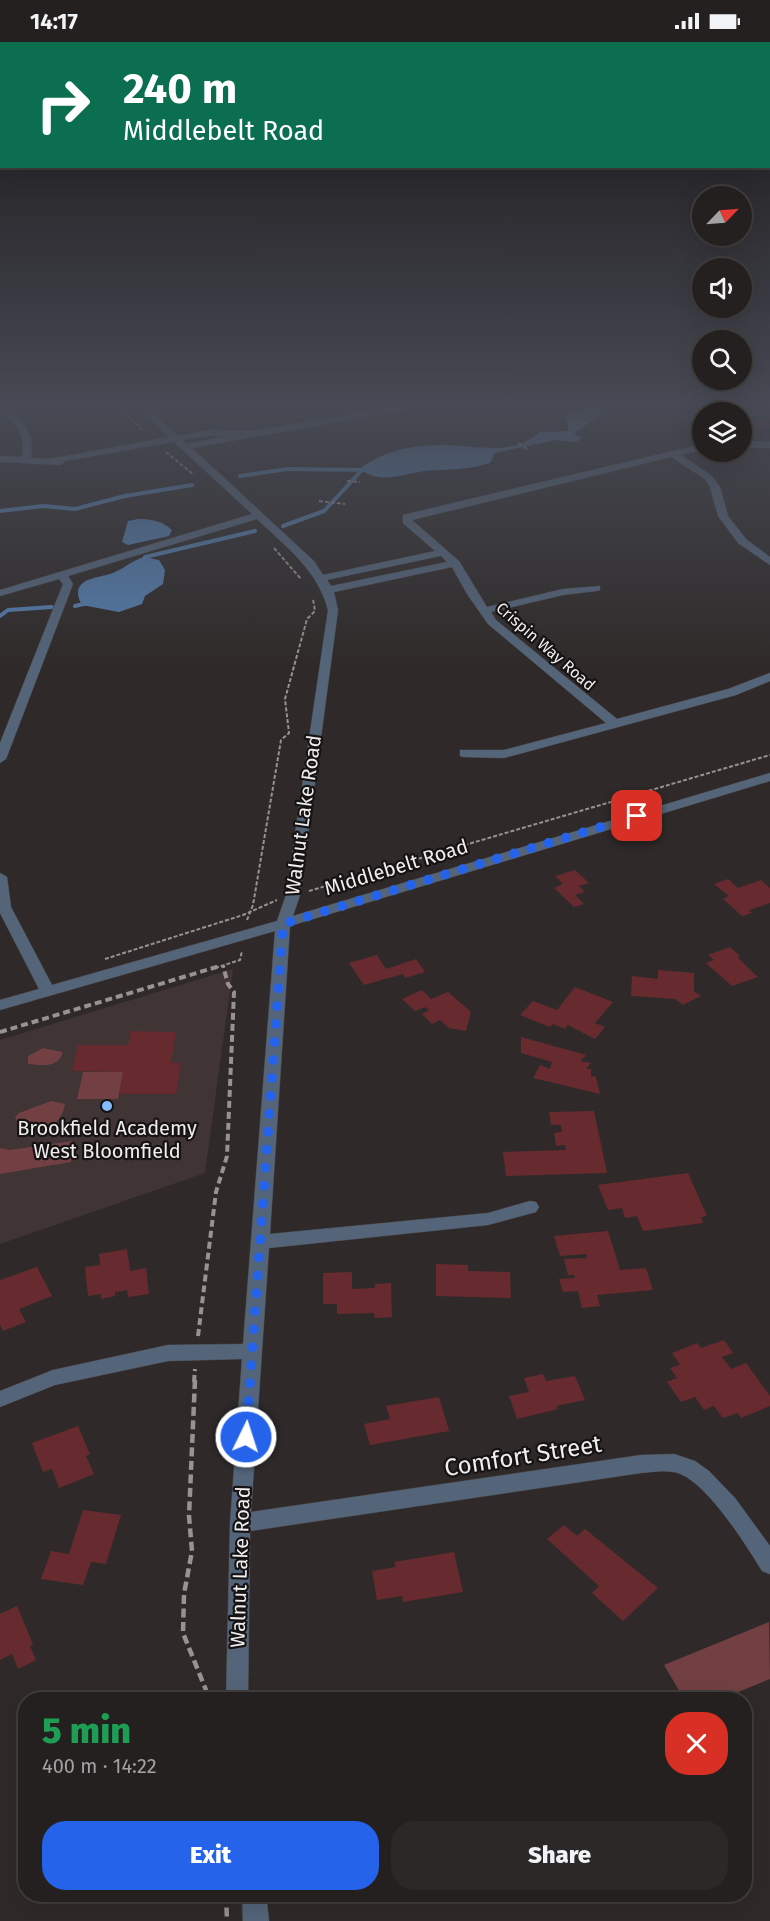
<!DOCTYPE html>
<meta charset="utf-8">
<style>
:root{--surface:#23201f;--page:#2b2828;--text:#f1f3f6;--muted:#a3a3a4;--line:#403e3d;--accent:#2563eb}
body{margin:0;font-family:"Fira Sans",sans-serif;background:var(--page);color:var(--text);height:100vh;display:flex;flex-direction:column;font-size:22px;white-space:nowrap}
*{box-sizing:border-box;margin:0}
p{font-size:20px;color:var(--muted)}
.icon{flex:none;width:33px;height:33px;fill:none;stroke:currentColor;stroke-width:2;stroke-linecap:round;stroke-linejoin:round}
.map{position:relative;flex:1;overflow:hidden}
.details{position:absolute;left:18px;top:1650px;width:734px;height:210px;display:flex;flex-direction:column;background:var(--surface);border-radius:24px;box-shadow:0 6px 24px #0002,0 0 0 2px var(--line)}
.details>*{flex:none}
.top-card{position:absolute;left:0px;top:0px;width:771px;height:126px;box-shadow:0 6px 24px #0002,0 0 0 2px var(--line);background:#0b6e4f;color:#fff;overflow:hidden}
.needle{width:39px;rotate:65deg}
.buttons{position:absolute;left:692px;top:144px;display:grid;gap:12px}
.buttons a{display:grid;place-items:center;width:60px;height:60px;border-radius:50%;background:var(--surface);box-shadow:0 6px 24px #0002,0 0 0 2px var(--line);font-size:30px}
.pin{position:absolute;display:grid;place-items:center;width:51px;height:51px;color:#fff;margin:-26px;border-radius:12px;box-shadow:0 3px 9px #0006}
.me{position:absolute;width:66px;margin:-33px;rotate:4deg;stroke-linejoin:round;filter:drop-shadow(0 0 4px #0008)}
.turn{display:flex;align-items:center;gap:21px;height:126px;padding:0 24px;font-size:27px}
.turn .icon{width:78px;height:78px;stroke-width:2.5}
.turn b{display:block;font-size:42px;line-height:51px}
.round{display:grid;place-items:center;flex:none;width:63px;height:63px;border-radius:24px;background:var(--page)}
.overview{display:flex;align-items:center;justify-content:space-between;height:102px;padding:0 24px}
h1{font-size:36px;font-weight:800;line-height:45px;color:#1e9e55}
.cta{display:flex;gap:12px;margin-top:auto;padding:12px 24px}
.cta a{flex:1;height:69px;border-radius:24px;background:var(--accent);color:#fff;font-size:24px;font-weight:800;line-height:69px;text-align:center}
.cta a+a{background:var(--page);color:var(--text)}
.status{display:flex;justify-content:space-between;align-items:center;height:42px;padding:0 30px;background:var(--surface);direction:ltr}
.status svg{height:16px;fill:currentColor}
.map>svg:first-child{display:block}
</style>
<div class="status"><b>14:17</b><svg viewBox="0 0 49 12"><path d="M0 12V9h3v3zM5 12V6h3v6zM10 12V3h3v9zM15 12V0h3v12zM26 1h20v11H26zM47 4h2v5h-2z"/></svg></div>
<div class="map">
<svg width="770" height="1879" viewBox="0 0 770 1879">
<rect width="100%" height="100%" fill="#2f2a29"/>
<path fill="#403434" d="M 233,927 L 205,1131 L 0,1202 L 0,998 Z"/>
<g fill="#724042">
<path d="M 43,1006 L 63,1010 C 58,1027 42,1023 28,1022 L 28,1014 Z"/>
<path d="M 83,1030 L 123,1030 L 118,1057 L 77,1057 Z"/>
<path d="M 51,1059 L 65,1062 C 62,1075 58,1082 45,1086 L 30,1079 L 22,1082 L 17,1079 L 15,1075 L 19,1071 Z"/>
<path d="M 72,1099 L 71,1120 L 0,1132 L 0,1106 L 10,1108 Z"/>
<path d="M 769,1580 L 770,1637 L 721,1657 L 684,1657 L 664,1623 Z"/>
</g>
<g fill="#547dac">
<path d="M 596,364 L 606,364 L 609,368 L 574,391 L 582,396 L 576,400 L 555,398 L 495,411 L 490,421 C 468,428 448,427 425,429 C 405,431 381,443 362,428 L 362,425 C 388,407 415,403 446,403 C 480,404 512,414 540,390 L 569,389 L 566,372 Z"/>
<path d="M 138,477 C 152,477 162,479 172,488 L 169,494 L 128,503 L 122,500 L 128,479 Z"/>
<path d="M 145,515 L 159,518 L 165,528 L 163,542 L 145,554 L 142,562 L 119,570 L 82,563 C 67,534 101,537 115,530 C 127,525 132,518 145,515 Z"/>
</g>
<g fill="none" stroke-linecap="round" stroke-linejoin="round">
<g stroke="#547dac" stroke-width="4">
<path d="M 601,366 L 611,363"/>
<path d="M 240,434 L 287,427 L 367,428"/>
<path d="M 0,469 L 43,464 L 75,467 L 125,454 L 192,443"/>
<path d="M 283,484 L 324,469 L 362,428"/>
<path d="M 143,519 L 145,515 L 255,489"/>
<path d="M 75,564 L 88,561"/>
<path d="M 0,574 L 8,568 L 52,565"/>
</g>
</g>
<g fill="#672b2f">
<path d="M 748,377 L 768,378 L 770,385 L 746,388 L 741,380 L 751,379 Z"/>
<path d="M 575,828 L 589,841 L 579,844 L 585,850 L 575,853 L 584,862 L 574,865 L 554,846 L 563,842 L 555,834 Z"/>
<path d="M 728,837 L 738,846 L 761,838 L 770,846 L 770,861 L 749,868 L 752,871 L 742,874 L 723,857 L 729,854 L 714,842 Z"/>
<path d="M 730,905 L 740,914 L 737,915 L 758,935 L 732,944 L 706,921 L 714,918 L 708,913 Z"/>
<path d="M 377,913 L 386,927 L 416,917 L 425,930 L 405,936 L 403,932 L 364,943 L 349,921 Z"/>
<path d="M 658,928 L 694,931 L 694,949 L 701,954 L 683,963 L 675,957 L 631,954 L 632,934 L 658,937 Z"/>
<path d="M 575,945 L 613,960 L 595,981 L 605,985 L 595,997 L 568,983 L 565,987 L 553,982 L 550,985 L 520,973 L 533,959 L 557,968 Z"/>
<path d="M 422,948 L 431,957 L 448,950 L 471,970 L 466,989 L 449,986 L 440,978 L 432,982 L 422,972 L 429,968 L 425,965 L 415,969 L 402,957 Z"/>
<path d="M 131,989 L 176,990 L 171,1021 L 181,1021 L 176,1052 L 119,1052 L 123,1030 L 72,1029 L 78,1003 L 128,1003 Z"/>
<path d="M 521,995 L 586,1013 L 580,1019 L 591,1021 L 586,1027 L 591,1027 L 591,1034 L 596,1035 L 600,1052 L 533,1036 L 540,1023 L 550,1027 L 552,1020 L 521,1011 Z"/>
<path d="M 594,1069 L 607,1131 L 506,1134 L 503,1110 L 566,1108 L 565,1103 L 556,1104 L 554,1091 L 562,1090 L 561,1083 L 551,1083 L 549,1070 Z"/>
<path d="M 688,1131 L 707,1174 L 701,1175 L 703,1181 L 643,1189 L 637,1174 L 625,1176 L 622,1166 L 608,1168 L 598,1143 Z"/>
<path d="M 608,1189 L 620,1228 L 646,1226 L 653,1248 L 597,1253 L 600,1264 L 582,1266 L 578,1249 L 563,1250 L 559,1237 L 575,1236 L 574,1233 L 568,1233 L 564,1217 L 587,1216 L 586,1212 L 560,1214 L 554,1194 Z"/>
<path d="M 127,1207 L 130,1229 L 146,1226 L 149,1252 L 128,1255 L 127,1248 L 115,1250 L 115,1254 L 101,1257 L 101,1252 L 88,1254 L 85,1225 L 100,1223 L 99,1212 Z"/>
<path d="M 436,1222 L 468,1223 L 468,1229 L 510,1230 L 511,1256 L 436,1254 Z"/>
<path d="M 37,1225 L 52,1254 L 19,1267 L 26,1280 L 3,1289 L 0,1282 L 0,1238 Z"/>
<path d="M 352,1230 L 352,1247 L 375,1246 L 375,1242 L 391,1241 L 392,1275 L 375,1276 L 374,1271 L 337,1272 L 337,1262 L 323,1262 L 323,1231 Z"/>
<path d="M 724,1298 L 733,1311 L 722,1315 L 731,1327 L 746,1321 L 770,1354 L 770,1364 L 741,1376 L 738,1371 L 723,1376 L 714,1364 L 704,1368 L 695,1355 L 681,1360 L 667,1340 L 677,1336 L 670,1326 L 680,1323 L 672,1311 L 697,1301 L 701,1306 Z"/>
<path d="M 543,1332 L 546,1339 L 575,1334 L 585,1358 L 556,1364 L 558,1367 L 517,1377 L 509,1354 L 529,1350 L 524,1336 Z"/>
<path d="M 439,1355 L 449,1389 L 370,1403 L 364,1382 L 390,1377 L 386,1364 Z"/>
<path d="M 78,1384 L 90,1412 L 86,1414 L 94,1432 L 59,1446 L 52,1427 L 43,1430 L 32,1401 Z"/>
<path d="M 83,1468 L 121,1473 L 106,1522 L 91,1520 L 83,1543 L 41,1537 L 51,1509 L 69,1512 Z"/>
<path d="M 564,1483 L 577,1494 L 585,1487 L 658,1546 L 623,1579 L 592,1551 L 599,1544 L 547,1497 Z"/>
<path d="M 454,1510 L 463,1550 L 403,1560 L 402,1554 L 377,1558 L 372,1529 L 396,1525 L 394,1520 Z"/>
<path d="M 17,1564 L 33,1602 L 30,1604 L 36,1618 L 18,1627 L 12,1612 L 0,1618 L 0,1572 Z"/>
</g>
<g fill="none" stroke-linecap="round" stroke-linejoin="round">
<g stroke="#4a4544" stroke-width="1">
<g id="minor">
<path d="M 0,363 L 7,363 C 23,379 35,391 31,416 L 49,417 L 169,395 L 136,363 L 145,363 L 178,394 L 209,388 L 252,389 L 402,363 L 419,363 L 415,366 L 192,406 L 314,519 L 323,533 L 435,509 L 403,481 L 403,473 L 702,402 L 702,408 L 681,413 L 711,433 L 720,445 L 728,474 L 746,497 L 770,515 L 770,523 L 738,501 L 718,474 L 710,445 L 705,437 L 671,415 L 412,478 L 459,519 L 487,565 L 563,547 L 600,544 L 600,548 L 596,549 L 563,553 L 491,570 L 496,578 L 617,677 L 728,647 L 770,631 L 770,639 L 736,653 L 504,716 L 464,715 L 460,714 L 460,708 L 504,708 L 606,681 L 488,582 L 467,552 L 452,525 L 334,550 L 338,568 L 300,853 L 293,874 L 770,731 L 770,739 L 290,884 L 270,1192 L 488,1171 L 530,1159 L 536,1160 L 539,1165 L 536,1170 L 488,1183 L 269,1206 L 251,1470 L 641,1413 L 674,1412 L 695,1419 L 709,1429 L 735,1456 L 770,1504 L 770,1532 L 762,1529 C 746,1503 704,1435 674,1430 C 663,1428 651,1430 641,1431 L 250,1489 L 248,1658 L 226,1658 L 230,1481 L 242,1317 L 168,1319 L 55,1343 L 0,1365 L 0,1349 L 53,1328 L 168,1303 L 243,1302 L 275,889 L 0,968 L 0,958 L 39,947 L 0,871 L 0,831 L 7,835 L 11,865 L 52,943 L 277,879 L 286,853 L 328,568 C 318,528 286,505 257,477 L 68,534 L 73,542 L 6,717 L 0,721 L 0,701 L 63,542 L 59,537 L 0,554 L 0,548 L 252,472 L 174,400 L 65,419 L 61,423 L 0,420 L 0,414 L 22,415 C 26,392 15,382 0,366 ZM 209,394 L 226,394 L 187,402 L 183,398 ZM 441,514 L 447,520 L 331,544 L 327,538 Z"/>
<path d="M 741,399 L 770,400 L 770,406 L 741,405 Z"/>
<path d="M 242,1852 L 266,1852 L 269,1879 L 243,1879 Z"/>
</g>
</g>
<g stroke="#979392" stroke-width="2" stroke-dasharray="4 2" stroke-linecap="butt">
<path d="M 119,363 L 144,390"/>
<path d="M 719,363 L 739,370"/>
<path d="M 741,371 L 750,373 L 770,370"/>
<path d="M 741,376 L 751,375"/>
<path d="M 741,377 L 750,378"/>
<path d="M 519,401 L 527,407"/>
<path d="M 166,410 L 194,433"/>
<path d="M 347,439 L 360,440"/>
<path d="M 319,459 L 345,462"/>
<path d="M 274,506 L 301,537"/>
<path d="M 309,849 L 770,713"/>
<path d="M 247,878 L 253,863 L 281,698 L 289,691 L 285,657 L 307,577 L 315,569 L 313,557"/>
<path d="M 105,917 L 243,873 L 277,858"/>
<path d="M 223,923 L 224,926"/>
<path d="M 215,926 L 240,918 L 242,909"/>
</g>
<g stroke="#979392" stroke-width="4" stroke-dasharray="7 4" stroke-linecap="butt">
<path d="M 0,990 L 220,924"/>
<path d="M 198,1294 L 216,1150 L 227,1114 L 234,950 L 228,942 L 223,924"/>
<path d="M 194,1340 L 195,1327"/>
</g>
<g stroke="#979392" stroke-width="4.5" stroke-dasharray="9 4.5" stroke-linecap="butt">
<path d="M 195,1338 L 189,1474 L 192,1509 L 184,1552 L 183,1591 L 210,1658"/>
<path d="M 226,1852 L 227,1879"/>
</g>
<use href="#minor" fill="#54657a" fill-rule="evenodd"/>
</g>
<linearGradient id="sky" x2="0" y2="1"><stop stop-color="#1a1717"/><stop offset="0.58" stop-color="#474a54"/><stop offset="1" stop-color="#474a54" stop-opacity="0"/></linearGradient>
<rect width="770" height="626" fill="url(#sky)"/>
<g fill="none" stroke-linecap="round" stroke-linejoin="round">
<path stroke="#2563eb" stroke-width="10" stroke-dasharray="0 18" d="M 246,1395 L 283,882 L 637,774"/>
</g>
<circle fill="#85bbfb" stroke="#151313" stroke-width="2" cx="107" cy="1064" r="6"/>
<g text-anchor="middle" stroke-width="4.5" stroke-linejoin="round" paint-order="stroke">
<g font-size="16" fill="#f1eded" stroke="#151313">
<text transform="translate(546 604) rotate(41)" y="6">Crispin Way Road</text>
</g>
<g font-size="20" fill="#f1eded" stroke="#151313">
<text transform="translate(303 773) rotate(-82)" y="7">Walnut Lake Road</text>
<text transform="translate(396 825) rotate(-17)" y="7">Middlebelt Road</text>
<text transform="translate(240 1525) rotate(-88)" y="7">Walnut Lake Road</text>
</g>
<g font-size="20" fill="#f1eded" stroke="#151313">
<text x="107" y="1093">Brookfield Academy<tspan x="107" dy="23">West Bloomfield</tspan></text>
</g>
<g font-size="24" fill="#f1eded" stroke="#151313">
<text transform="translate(523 1414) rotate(-9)" y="8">Comfort Street</text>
</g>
</g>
</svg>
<div class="buttons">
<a><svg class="needle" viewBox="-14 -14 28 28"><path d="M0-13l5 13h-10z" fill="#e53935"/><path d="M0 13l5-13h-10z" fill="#a3a3a4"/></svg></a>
<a><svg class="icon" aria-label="sound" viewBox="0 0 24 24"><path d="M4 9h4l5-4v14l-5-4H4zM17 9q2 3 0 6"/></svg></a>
<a><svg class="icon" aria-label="search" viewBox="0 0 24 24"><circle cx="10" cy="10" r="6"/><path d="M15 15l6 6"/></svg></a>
<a><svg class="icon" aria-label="layers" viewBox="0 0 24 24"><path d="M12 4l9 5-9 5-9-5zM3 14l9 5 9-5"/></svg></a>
</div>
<div class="pin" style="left:637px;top:774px;background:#d93025"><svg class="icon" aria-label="arrive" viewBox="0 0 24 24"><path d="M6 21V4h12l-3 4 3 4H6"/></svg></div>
<svg class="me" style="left:246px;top:1395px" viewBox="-20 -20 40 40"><circle r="17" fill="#2563eb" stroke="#fff" stroke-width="3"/><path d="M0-11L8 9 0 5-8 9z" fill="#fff"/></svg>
<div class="top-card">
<div class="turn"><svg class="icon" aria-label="right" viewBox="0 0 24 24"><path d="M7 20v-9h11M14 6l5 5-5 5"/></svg><div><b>240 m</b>Middlebelt Road</div></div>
</div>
<section class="details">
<div class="overview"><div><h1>5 min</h1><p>400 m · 14:22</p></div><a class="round" style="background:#d93025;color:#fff"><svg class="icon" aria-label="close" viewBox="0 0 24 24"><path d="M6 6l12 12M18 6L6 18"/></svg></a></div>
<div class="cta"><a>Exit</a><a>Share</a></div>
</section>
</div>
